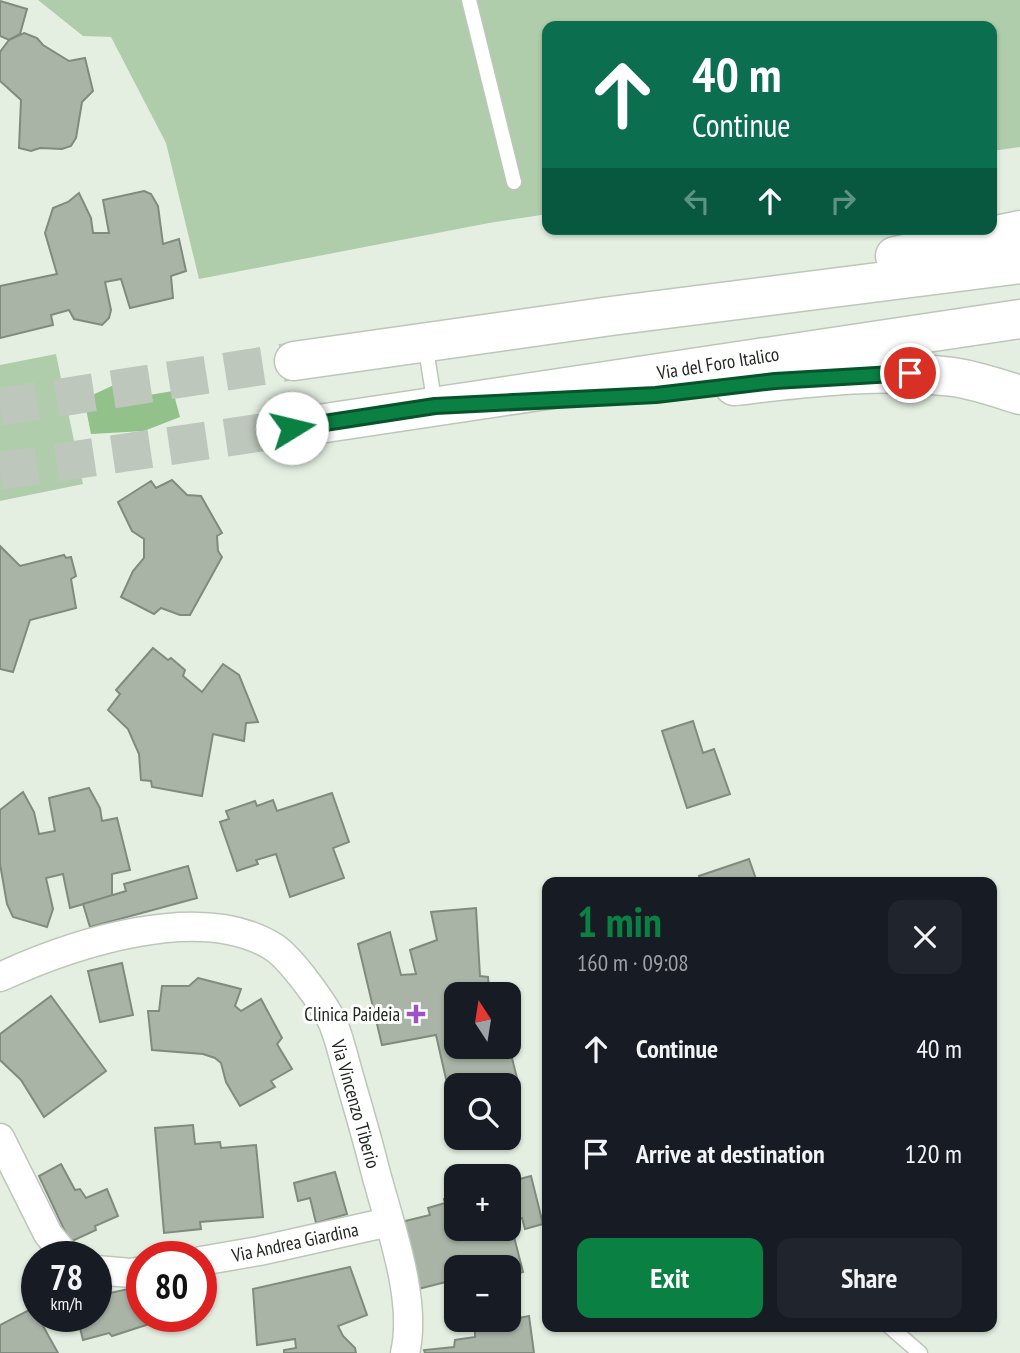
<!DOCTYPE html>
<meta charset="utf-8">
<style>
:root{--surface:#171b24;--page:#20242c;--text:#f1f3f6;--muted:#9ea1a6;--accent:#0b8043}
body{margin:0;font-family:"PT Sans Narrow",sans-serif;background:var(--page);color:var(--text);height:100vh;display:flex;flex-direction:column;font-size:26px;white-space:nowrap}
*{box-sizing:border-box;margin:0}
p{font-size:23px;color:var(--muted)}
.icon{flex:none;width:38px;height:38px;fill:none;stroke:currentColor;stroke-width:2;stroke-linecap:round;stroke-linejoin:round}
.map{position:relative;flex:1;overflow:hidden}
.side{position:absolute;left:542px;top:877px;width:455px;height:455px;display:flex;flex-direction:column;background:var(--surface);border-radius:14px;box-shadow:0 2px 5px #0004}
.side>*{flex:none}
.top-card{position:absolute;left:542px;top:21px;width:455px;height:214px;border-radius:14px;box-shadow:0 2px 5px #0004;background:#0b6e4f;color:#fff;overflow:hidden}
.needle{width:46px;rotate:348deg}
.buttons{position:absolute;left:444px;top:982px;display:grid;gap:14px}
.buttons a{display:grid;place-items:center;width:77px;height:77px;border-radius:14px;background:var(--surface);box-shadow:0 2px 5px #0004;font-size:35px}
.speed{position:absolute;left:21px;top:1241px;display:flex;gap:14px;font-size:35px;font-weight:700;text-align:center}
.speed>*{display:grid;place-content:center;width:91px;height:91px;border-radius:50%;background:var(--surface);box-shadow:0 2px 5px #0004;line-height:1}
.speed small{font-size:18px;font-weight:400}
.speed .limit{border:10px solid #d22;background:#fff;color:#111}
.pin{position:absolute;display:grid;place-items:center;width:60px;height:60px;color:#fff;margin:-30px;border:4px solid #fff;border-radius:50%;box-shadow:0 2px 7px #0007}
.me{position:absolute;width:77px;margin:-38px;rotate:81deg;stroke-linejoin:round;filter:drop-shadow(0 0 5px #0008)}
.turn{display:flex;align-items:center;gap:24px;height:147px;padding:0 35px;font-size:32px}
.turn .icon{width:91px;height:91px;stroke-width:2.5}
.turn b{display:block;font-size:49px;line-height:60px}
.lanes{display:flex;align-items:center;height:66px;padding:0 35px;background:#0003;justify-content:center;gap:35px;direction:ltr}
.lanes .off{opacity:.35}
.round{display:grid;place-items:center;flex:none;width:74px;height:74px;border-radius:14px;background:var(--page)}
.summary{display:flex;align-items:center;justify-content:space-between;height:119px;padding:0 35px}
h1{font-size:42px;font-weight:600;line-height:52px;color:var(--accent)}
.action{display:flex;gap:14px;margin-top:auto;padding:14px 35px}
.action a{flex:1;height:80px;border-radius:14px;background:var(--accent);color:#fff;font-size:28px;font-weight:600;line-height:80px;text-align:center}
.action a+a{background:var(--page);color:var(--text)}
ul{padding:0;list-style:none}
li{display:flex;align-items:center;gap:21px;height:105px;padding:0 35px}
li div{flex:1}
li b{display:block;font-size:26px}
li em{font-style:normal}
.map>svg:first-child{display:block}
</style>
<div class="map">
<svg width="1020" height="1353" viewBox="0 0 1020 1353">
<rect width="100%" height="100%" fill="#e4efe2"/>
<g fill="#b0cdab">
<path d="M 38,0 L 1020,0 L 1020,147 L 992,151 L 992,26 L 548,26 L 548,214 L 489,223 L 199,279 L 166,143 L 111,37 L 83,36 Z"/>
<path d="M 56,354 L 83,484 L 0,501 L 0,365 Z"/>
</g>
<path fill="#92c28a" d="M 135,375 L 144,390 L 137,394 L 137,397 L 173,391 L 180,417 L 144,431 L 91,434 L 84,399 Z"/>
<g fill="#a9b4a7" stroke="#808a7e" stroke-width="2">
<path d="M 0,1 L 27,9 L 20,34 L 9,40 L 0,36 Z"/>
<path d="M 24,33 L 37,38 L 43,45 L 69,61 L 85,58 L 93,91 L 82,102 L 76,138 L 71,146 L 62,149 L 40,148 L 31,151 L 19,148 L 21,100 L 0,81 L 0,52 L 9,40 Z"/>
<path d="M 144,191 L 151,194 L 158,206 L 163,244 L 179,239 L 186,271 L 171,276 L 173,298 L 130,308 L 121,279 L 105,282 L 111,310 L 109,318 L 102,325 L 74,319 L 69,310 L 51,315 L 53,325 L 0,338 L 0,286 L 57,274 L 45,233 L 53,208 L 68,202 L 79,193 L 91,218 L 93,233 L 109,233 L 103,200 Z"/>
<path d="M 172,480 L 187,495 L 201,496 L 222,533 L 217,536 L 218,551 L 222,557 L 190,615 L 180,615 L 161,608 L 154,614 L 121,597 L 133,571 L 144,558 L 144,539 L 132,531 L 118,502 L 151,481 L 156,488 Z"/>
<path d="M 0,546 L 20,566 L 64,555 L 66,558 L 71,557 L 76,576 L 71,579 L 76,608 L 30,620 L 13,672 L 0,669 Z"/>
<path d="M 153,648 L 168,660 L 171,658 L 185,670 L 183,676 L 202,692 L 223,664 L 239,675 L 258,722 L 246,723 L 244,741 L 213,734 L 202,796 L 152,787 L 151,781 L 141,780 L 139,754 L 128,729 L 108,710 L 120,694 L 116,690 Z"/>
<path d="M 693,721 L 703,753 L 714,749 L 730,794 L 687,808 L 662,731 Z"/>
<path d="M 89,788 L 100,808 L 102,821 L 117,818 L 130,870 L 112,874 L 112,896 L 70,908 L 63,874 L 46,878 L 53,909 L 47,927 L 13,917 L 7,904 L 0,864 L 0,810 L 23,792 L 34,812 L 39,834 L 55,831 L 49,798 Z"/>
<path d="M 332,793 L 349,842 L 333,848 L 344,878 L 290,897 L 276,854 L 256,860 L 258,864 L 237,871 L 220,822 L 229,819 L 226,811 L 255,801 L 257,806 L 273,800 L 277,811 Z"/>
<path d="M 749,859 L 757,882 L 691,882 L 700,879 L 699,876 Z"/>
<path d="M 188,866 L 197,898 L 90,927 L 83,904 L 126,891 L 124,884 Z"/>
<path d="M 476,908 L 480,976 L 488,977 L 489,989 L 495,988 L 496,994 L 457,994 L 457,1046 L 509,1046 L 517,1078 L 499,1082 L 500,1085 L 457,1085 L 457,1100 L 451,1101 L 436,1035 L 382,1045 L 358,944 L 390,932 L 401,975 L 416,974 L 410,950 L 437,940 L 431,912 Z"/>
<path d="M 122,963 L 133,1015 L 100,1022 L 88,971 Z"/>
<path d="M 198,978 L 241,989 L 235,1006 L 241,1011 L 261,999 L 282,1038 L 277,1044 L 292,1069 L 271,1081 L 275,1087 L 240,1106 L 226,1082 L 221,1063 L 215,1058 L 203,1054 L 152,1050 L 148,1011 L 159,1011 L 162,986 L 189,986 Z"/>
<path d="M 51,996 L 106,1071 L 44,1117 L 21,1080 L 0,1060 L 0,1034 Z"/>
<path d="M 193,1125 L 195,1144 L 220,1142 L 221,1148 L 256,1145 L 263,1217 L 200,1222 L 201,1229 L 164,1233 L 155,1128 Z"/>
<path d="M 61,1164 L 75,1190 L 80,1189 L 86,1198 L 107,1189 L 118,1216 L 95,1226 L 96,1230 L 70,1242 L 39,1176 Z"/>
<path d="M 335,1172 L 347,1214 L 316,1223 L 310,1198 L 298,1201 L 294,1183 Z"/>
<path d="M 531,1176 L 543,1224 L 525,1229 L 522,1218 L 510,1221 L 523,1272 L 509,1276 L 509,1267 L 457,1267 L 457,1284 L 447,1287 L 446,1282 L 418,1289 L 401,1222 L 430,1215 L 428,1208 L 445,1203 L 444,1199 L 457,1196 L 457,1228 L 509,1228 L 509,1213 L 519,1210 L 512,1181 Z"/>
<path d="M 350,1267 L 367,1315 L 338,1326 L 343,1336 L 355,1348 L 356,1353 L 284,1353 L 284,1350 L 296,1348 L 295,1339 L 257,1345 L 253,1289 Z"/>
<path d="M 142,1286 L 142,1316 L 174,1316 L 112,1336 L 109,1333 L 83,1340 L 77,1316 L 96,1316 L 96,1296 Z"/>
<path d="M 33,1308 L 58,1353 L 0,1353 L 0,1325 Z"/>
<path d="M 529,1316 L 534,1353 L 425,1353 L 424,1350 L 454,1347 L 455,1340 L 475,1337 L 475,1327 Z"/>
</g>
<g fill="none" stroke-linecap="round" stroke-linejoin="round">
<g stroke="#bdc7bb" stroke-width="38" stroke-dasharray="38 19" stroke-linecap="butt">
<path d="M 0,407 L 294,361"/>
<path d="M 0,471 L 292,428"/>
</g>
<g stroke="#bcc7ba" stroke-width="17">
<g id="service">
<path d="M 469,0 L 514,182"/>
<path d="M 425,343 L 435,406"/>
<path d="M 889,1326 L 920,1353"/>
</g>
</g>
<g stroke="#bcc7ba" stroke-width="31">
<g id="minor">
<path d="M 0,977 C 72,944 202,900 275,948 C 292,960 324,1004 333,1023 C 339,1038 343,1054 347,1069 C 356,1101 366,1134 374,1166 C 388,1221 418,1298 405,1353"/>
<path d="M 0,1138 L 48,1234 L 66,1256"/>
<path d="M 201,1261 L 259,1251 L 389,1222"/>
<path d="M 96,1270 L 131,1273 L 142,1271"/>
</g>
</g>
<g stroke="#bcc7ba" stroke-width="41">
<g id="trunk">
<path d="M 895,256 L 1020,230"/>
<path d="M 294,361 L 611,316 L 1020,264"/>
<path d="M 734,386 C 806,378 881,368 953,377 C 975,380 998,388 1020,395"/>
<path d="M 292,428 L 1020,319"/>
</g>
</g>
<use href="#service" stroke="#fff" stroke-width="14"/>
<use href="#minor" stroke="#fff" stroke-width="28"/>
<use href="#trunk" stroke="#fff" stroke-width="38"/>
</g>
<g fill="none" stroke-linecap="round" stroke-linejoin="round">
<g stroke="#07532c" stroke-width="18">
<path id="route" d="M 292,428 L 435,406 L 656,395 L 775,381 L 910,373"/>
</g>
<use href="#route" stroke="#0b8043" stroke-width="12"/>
</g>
<path fill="#9d52c5" stroke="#fff" stroke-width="2.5" d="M412.5 1003.5h7v7h7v7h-7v7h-7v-7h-7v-7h7z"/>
<g text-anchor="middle" stroke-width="6" stroke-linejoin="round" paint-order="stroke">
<g font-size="19" fill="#222621" stroke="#fff">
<text transform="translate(718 363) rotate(-9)" y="7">Via del Foro Italico</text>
<text transform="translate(356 1104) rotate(74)" y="7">Via Vincenzo Tiberio</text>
<text transform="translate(295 1242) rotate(-12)" y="7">Via Andrea Giardina</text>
</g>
<g font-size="19" fill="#222621" stroke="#fff" text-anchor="end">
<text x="400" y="1021">Clinica Paideia</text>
</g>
</g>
</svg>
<div class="buttons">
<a><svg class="needle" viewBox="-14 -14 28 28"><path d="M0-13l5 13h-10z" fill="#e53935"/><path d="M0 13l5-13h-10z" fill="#9ea1a6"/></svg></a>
<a><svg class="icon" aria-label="search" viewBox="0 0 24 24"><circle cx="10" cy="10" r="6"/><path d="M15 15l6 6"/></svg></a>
<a>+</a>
<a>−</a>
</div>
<div class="speed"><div>78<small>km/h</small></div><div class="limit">80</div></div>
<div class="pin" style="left:910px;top:373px;background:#d93025"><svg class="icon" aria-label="arrive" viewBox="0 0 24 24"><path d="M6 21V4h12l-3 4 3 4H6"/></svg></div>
<svg class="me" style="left:292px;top:428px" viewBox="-20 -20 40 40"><circle r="19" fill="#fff"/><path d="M0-13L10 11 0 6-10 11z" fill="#0b8043"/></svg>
<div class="top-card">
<div class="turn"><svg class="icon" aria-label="ahead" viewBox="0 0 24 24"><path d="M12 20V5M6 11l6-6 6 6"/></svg><div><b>40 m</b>Continue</div></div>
<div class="lanes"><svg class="icon off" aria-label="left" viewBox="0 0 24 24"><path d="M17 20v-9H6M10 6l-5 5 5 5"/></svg><svg class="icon" aria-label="ahead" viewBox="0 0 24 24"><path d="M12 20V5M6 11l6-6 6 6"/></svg><svg class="icon off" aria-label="right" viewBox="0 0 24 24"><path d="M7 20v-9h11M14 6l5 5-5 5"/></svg></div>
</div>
<section class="side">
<div class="summary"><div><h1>1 min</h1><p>160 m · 09:08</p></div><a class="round"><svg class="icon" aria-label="close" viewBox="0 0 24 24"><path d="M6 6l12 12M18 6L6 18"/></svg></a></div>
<ul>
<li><svg class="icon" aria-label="ahead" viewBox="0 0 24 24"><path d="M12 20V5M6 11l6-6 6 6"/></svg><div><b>Continue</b></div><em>40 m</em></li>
<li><svg class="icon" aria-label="arrive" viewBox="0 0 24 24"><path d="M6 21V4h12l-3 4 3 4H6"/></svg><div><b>Arrive at destination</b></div><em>120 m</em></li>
</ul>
<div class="action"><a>Exit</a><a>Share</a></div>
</section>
</div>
